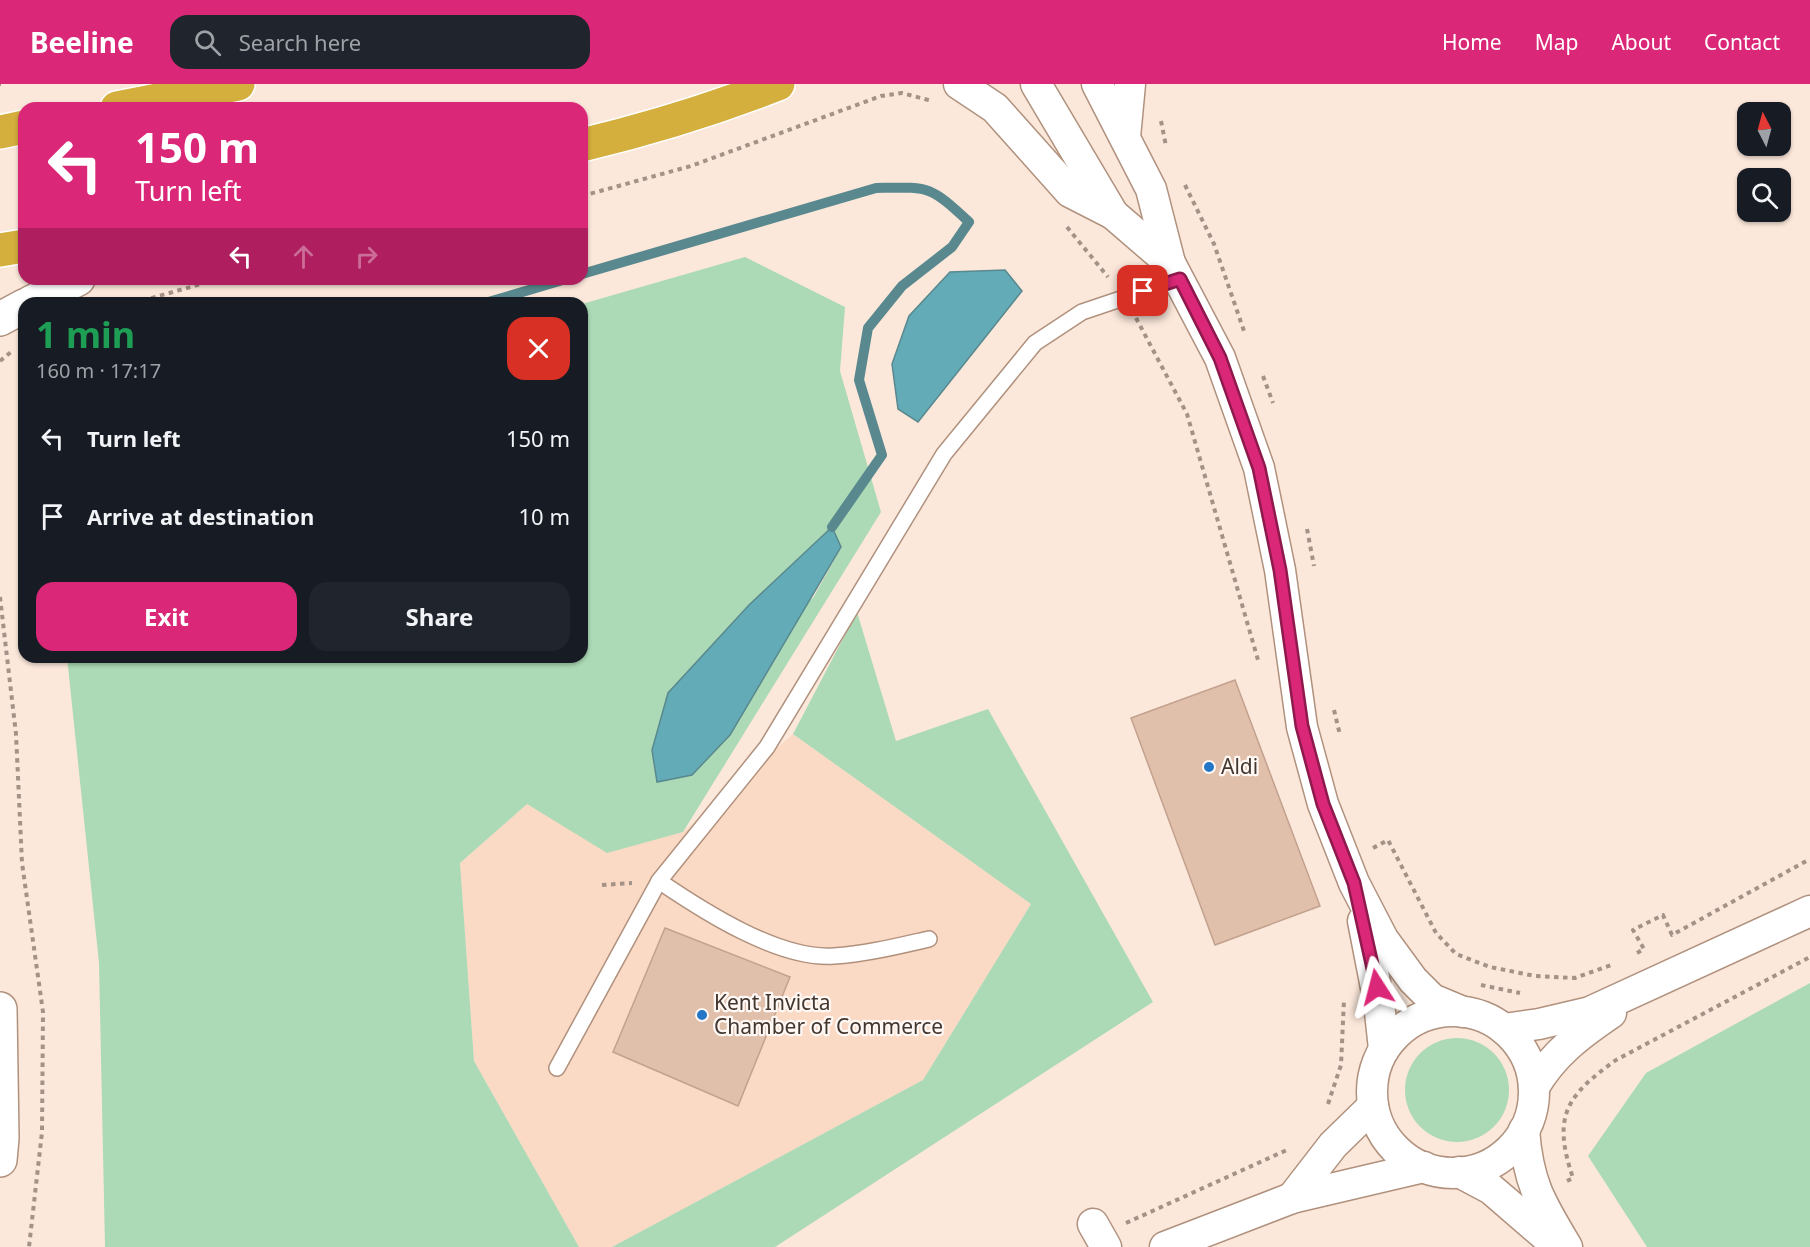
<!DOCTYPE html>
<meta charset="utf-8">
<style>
:root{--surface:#171b24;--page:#20242c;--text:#f1f3f6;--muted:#9ea1a6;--accent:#db2777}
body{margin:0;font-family:"Noto Sans",sans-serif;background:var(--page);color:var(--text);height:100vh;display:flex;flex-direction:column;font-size:22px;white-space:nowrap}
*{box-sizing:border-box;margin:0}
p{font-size:20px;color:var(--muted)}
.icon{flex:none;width:33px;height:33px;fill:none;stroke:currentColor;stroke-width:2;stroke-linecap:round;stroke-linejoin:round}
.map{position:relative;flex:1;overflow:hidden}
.sheet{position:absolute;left:18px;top:213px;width:570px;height:366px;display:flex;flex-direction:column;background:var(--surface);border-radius:18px;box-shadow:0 2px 4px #0004}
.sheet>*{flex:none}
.banner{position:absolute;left:18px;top:18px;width:570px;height:183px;border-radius:18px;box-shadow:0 2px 4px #0004;background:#db2777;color:#fff;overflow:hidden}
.needle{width:39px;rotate:354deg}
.tools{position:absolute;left:1737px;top:18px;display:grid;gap:12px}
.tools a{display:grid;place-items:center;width:54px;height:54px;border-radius:12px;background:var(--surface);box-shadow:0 2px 4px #0004;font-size:30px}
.pin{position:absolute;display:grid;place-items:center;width:51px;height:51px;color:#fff;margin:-26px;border-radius:12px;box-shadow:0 3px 9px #0006}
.me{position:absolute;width:66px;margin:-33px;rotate:351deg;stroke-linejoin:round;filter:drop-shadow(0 0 4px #0008)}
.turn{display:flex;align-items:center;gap:21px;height:126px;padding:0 18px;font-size:27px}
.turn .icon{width:78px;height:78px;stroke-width:2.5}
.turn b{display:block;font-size:42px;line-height:51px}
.lanes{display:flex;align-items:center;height:57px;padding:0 18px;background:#0003;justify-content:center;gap:30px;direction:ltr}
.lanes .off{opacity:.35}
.round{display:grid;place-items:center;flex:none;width:63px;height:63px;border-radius:18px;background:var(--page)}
.head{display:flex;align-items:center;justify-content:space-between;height:102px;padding:0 18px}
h1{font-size:36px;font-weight:700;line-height:45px;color:#1e9e55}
.primary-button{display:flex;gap:12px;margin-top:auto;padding:12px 18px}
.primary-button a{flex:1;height:69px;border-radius:18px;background:var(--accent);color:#fff;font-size:24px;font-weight:700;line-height:69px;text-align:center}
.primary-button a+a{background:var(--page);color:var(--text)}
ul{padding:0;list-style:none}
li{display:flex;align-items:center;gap:18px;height:78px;padding:0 18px}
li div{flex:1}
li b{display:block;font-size:22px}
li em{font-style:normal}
header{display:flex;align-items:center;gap:36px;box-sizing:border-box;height:84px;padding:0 30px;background:var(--accent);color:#fff}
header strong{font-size:28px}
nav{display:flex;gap:33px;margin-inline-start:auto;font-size:21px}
.search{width:420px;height:54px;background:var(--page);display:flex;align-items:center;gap:15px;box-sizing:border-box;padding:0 21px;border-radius:18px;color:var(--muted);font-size:22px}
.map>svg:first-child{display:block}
</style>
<header>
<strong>Beeline</strong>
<div class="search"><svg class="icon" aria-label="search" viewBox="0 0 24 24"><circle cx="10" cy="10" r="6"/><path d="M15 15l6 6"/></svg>Search here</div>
<nav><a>Home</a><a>Map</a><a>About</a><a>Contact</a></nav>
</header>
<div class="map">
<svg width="1810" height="1163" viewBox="0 0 1810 1163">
<rect width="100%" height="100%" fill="#fce8db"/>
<path fill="#fad9c5" d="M 793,650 L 1031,820 L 923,996 L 612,1163 L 579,1163 L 474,977 L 460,779 L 527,720 L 607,768 L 683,748 Z"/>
<g fill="#acdab6" fill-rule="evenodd">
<path d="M 745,173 L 845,223 L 840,287 L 881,428 L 683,748 L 607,769 L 527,720 L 460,779 L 474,977 L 579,1163 L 105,1163 L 99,879 L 67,573 L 582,573 L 582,220 ZM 832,443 L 841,464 L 813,514 L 668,609 L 749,521 Z"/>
<path d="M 857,528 L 896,657 L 988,625 L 1153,918 L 775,1163 L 612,1163 L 923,996 L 1031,820 L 793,650 Z"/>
<path d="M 1810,899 L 1810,1163 L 1647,1163 L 1588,1072 L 1646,989 Z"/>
<circle cx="1457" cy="1006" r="52"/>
</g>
<g fill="#63acb7" stroke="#59898e" stroke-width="1.5">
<path d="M 1005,186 L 1022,207 L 918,338 L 898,325 L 892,280 L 909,232 L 950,188 Z"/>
<path d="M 832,443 L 841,463 L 730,651 L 692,691 L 657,698 L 652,666 L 668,609 L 749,521 Z"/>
</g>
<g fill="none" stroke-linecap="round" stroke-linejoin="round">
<g stroke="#59898e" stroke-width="10">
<path d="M 582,190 L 876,104 C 930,103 929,101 969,138 L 952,163 L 902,202 L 868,244 L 859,296 L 882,371 L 832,443"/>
<path d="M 485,219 L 566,195"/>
</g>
</g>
<g fill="#e0bfab" stroke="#c2a28e" stroke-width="1.5">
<path d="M 1235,596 L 1320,822 L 1215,861 L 1131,634 Z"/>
<path d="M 665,844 L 790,893 L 738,1022 L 613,968 Z"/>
</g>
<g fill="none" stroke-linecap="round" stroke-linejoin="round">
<g stroke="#b0917d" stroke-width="18">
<g id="lane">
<path d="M 659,797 C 703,827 779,876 834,872 C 866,870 898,862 929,855"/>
<path d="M 557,984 L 659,797 L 767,663 L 944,370 L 1035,259 L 1082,228 L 1180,195"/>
</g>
</g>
<g stroke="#b0917d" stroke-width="33">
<g id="street">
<path d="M 959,0 L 995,24 L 1070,108 L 1113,130"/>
<path d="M 1036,0 L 1113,130 L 1170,179 L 1220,274 L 1259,384 L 1280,486 L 1302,643 L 1323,720 L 1354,799 L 1383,855 L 1413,896 L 1432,915 L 1463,928"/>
<path d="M 1097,0 L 1151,105 L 1170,179"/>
<path d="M 1125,53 L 1130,0"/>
<path d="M 1363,837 L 1379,919 L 1384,965"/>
<circle cx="1453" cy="1008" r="81"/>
<path d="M 1504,945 L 1539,940 L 1590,928 L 1810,827"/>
<path d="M 1534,1003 C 1553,970 1580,950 1611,929"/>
<path d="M 1524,1046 C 1528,1099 1540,1118 1567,1163"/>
<path d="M 1459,1088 L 1491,1105 L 1556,1161"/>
<path d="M 1292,1114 L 1333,1061 L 1373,1022"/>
<path d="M 1093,1140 L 1106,1163"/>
<path d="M 1165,1163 L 1292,1114 L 1424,1083"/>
</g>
</g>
<g stroke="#b0917d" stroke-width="36">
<g id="secondary">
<path d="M 30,219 L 78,195"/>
<path d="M 0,235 L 24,222"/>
<path d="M 0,925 L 2,1054 L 0,1076"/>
</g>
</g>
<g stroke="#fff" stroke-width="36">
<g id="highway">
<path d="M 117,24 L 238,0"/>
<path d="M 0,48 L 24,43"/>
<path d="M 582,61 C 649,45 714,25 778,0"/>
<path d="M 0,166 L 24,162"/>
</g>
</g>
<g stroke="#a39287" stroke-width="4" stroke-dasharray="4.5 4.5" stroke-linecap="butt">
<path d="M 0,0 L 1,0"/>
<path d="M 1161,37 L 1166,62"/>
<path d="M 1185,101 L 1214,160 L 1244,247"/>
<path d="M 582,112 L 691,82 L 881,12 L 902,9 L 932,17"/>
<path d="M 1067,143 L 1108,193"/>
<path d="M 134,219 L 219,195"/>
<path d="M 1136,234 L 1187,330 L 1258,576"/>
<path d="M 0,277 L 11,268"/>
<path d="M 1263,292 L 1273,319"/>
<path d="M 1307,445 L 1314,482"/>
<path d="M 0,513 L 16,650 L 22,779 L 43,928 L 42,1048 L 29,1163"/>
<path d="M 1334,626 L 1340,651"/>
<path d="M 1373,764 L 1388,756 L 1436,849 L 1456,870 L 1490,883 L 1535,892 L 1575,894 L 1611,881"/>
<path d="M 602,801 L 632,799"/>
<path d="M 1637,869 L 1644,865 L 1633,846 L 1663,831 L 1672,851 L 1810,775"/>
<path d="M 1481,901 L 1520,909"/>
<path d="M 1328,1020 L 1341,981 L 1344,916"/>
<path d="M 1567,1097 L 1573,1094 C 1552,1032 1566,1012 1616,976 L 1810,873"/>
<path d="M 1126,1139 L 1289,1065"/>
</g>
<use href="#lane" stroke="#fff" stroke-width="15"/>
<use href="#street" stroke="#fff" stroke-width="30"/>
<use href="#secondary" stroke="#fff" stroke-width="33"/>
<use href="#highway" stroke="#d4af3d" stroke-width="33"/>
</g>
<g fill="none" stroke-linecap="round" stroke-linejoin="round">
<g stroke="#8e194d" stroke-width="15">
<path id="route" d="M 1143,207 L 1180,195 L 1220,274 L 1259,384 L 1280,486 L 1302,642 L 1323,720 L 1354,799 L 1377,903"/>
</g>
<use href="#route" stroke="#db2777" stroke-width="10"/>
</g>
<g fill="#2377c6" stroke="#fff8f4" stroke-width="2">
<circle cx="1209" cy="683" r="6"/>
<circle cx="702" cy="931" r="6"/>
</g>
<g text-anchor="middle" stroke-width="4.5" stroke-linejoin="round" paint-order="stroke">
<g font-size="21" fill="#43362e" stroke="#fff8f4" text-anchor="start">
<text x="1221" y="690">Aldi</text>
<text x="714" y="926">Kent Invicta<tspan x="714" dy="24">Chamber of Commerce</tspan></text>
</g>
</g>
</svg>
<div class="tools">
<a><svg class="needle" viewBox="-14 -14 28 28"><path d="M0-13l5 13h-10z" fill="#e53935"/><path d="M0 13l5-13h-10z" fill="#9ea1a6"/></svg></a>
<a><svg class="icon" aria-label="search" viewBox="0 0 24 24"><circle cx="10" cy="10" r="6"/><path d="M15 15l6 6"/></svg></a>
</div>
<div class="pin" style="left:1143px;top:207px;background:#d93025"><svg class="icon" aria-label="arrive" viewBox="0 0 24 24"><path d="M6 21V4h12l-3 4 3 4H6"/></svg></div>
<svg class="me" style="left:1377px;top:903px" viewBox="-20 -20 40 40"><path d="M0-17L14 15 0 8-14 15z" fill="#db2777" stroke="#fff" stroke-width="4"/></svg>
<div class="banner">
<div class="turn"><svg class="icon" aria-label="left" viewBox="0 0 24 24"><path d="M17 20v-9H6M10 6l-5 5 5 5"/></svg><div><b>150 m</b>Turn left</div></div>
<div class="lanes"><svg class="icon" aria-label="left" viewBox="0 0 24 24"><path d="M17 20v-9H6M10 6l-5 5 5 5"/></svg><svg class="icon off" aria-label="ahead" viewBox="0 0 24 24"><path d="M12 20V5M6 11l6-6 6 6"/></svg><svg class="icon off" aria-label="right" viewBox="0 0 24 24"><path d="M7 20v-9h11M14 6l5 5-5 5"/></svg></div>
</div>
<section class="sheet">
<div class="head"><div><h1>1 min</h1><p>160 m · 17:17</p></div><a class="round" style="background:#d93025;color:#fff"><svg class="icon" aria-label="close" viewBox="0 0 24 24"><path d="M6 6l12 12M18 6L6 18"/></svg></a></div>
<ul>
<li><svg class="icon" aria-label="left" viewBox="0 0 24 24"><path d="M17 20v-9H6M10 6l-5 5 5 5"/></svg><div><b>Turn left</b></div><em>150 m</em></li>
<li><svg class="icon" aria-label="arrive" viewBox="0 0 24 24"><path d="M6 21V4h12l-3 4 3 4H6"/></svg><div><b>Arrive at destination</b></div><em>10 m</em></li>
</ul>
<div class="primary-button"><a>Exit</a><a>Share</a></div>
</section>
</div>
